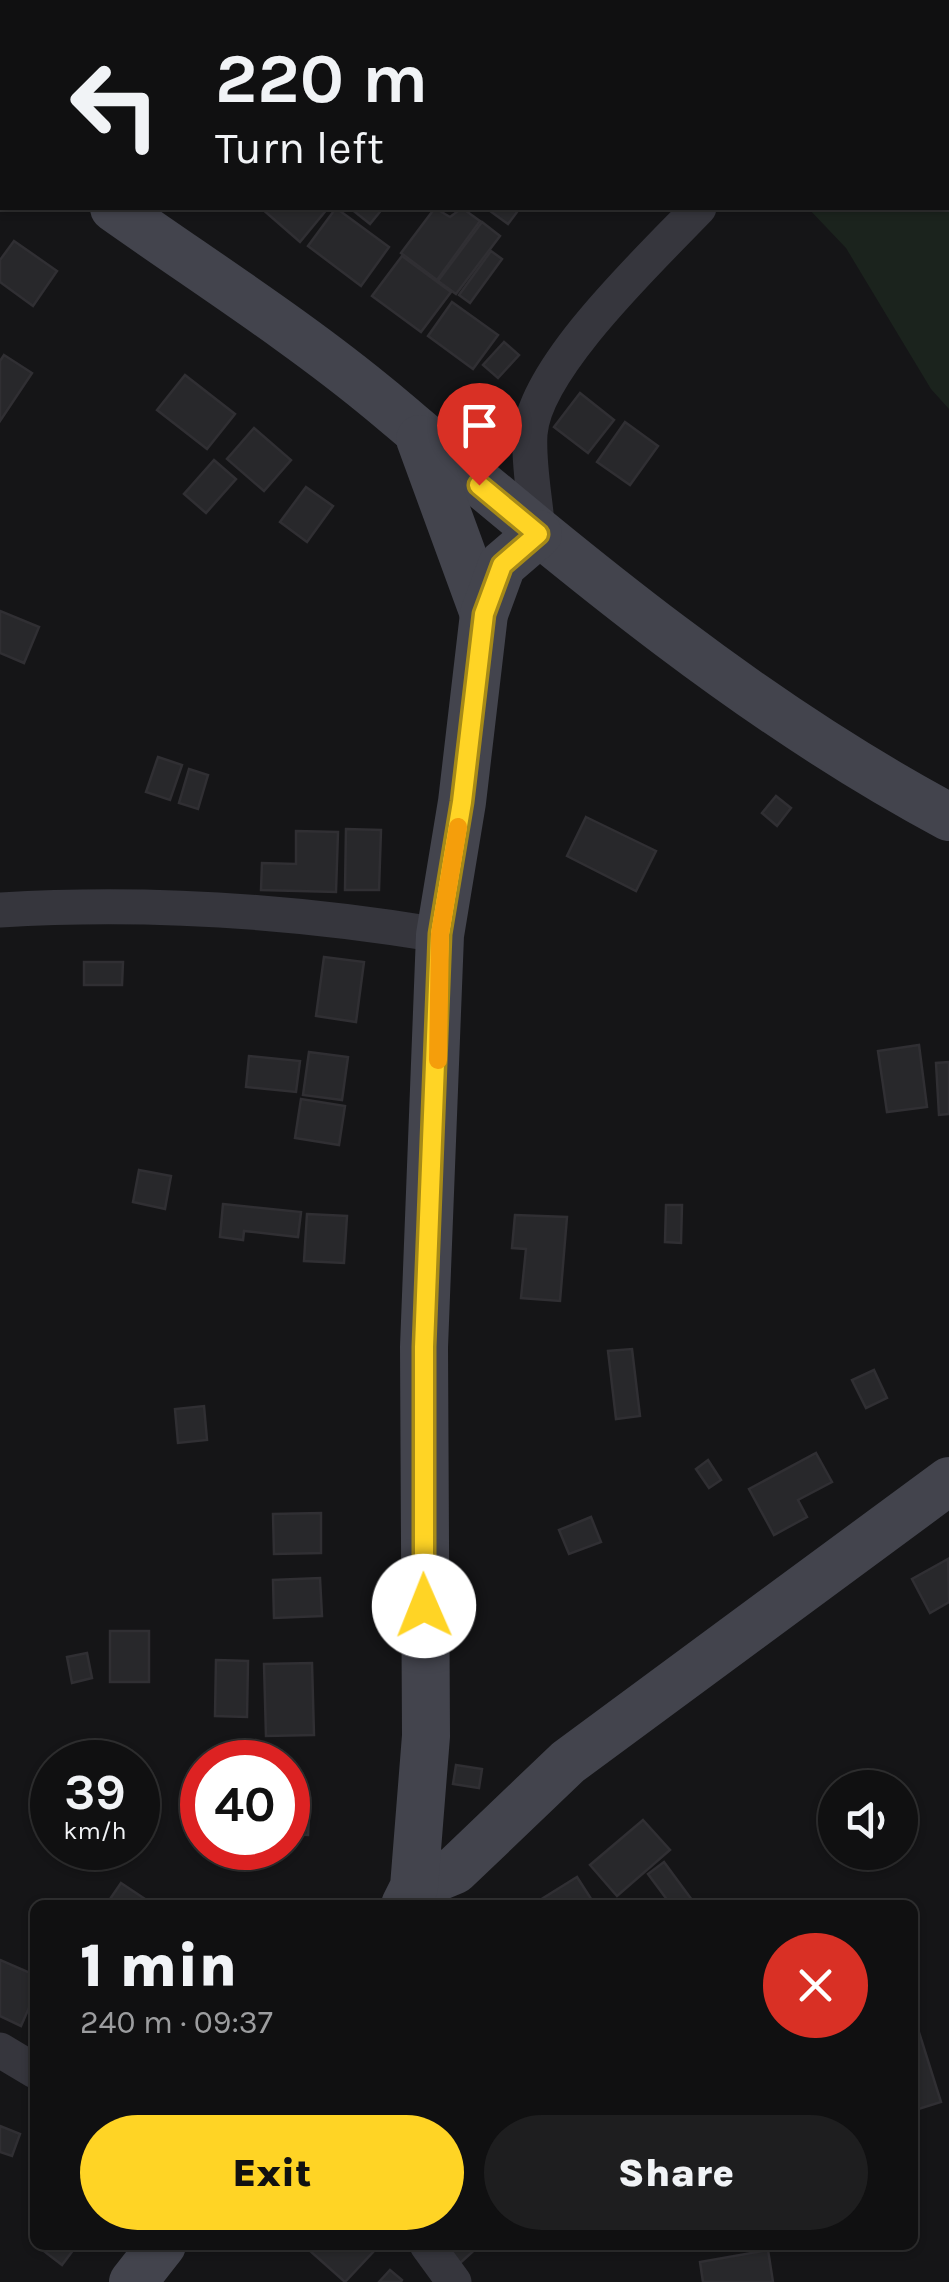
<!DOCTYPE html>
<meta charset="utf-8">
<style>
:root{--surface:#101011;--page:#1e1e1f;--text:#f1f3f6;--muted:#9c9d9f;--line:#303031;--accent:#ffd425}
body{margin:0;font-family:Karla,sans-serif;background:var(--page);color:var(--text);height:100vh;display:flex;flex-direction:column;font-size:38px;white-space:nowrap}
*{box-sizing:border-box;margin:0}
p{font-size:32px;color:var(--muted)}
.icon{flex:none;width:55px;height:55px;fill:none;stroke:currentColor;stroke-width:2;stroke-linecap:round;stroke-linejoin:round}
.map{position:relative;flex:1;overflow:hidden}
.sheet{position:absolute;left:30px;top:1900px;width:888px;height:350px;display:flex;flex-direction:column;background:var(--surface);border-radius:15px;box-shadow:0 2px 8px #0004,0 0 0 2px var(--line)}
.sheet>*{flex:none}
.top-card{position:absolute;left:0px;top:0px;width:950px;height:210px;box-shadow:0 2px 8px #0004,0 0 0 2px var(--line);background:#101011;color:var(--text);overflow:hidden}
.buttons{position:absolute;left:818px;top:1770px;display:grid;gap:20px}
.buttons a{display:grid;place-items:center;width:100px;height:100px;border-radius:50%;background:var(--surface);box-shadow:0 2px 8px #0004,0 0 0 2px var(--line);font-size:50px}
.speed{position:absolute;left:30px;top:1740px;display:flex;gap:20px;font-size:50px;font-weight:700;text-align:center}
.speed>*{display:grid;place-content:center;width:130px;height:130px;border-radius:50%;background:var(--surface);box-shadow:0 2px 8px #0004,0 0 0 2px var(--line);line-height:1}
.speed small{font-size:25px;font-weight:400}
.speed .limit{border:15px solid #d22;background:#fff;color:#111}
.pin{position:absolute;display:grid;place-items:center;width:85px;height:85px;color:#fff;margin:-102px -42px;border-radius:50% 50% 50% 0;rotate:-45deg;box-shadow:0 0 10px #0007}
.pin .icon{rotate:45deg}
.me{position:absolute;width:110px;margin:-55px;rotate:359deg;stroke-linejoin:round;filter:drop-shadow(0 0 8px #0008)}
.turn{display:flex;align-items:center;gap:35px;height:210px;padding:0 50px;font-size:45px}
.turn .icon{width:130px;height:130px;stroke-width:2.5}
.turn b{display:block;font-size:70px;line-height:85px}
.round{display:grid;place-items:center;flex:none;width:105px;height:105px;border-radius:52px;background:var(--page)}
.overview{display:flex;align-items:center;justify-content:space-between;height:170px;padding:0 50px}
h1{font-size:60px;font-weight:800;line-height:75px}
.action{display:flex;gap:20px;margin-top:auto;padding:20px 50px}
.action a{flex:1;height:115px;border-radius:60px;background:var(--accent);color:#111;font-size:40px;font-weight:800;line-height:115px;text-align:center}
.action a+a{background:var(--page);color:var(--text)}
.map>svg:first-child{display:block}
</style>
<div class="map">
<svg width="949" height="2282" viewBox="0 0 949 2282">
<rect width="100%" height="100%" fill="#151517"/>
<path fill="#1b231d" d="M 930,0 L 949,0 L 949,409 L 931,389 L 846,248 L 808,208 L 948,208 L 948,2 L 927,2 Z"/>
<g fill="#28282b" stroke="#302f33" stroke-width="2.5">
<path d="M 21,0 L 87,0 L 19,2 Z"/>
<path d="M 261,208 L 328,208 L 300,242 Z"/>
<path d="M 336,208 L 389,247 L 361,286 L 308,246 Z"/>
<path d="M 350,208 L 383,208 L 370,224 Z"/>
<path d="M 435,208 L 450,217 L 462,208 L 480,221 L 437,280 L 401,253 Z"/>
<path d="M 486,208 L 520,208 L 508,224 Z"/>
<path d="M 482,222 L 500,236 L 456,294 L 438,281 Z"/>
<path d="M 14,241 L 57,271 L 33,306 L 0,282 L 0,260 Z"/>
<path d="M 491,251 L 502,259 L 470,303 L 459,295 Z"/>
<path d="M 402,256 L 451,292 L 421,332 L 372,296 Z"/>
<path d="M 452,302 L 498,335 L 473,369 L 428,336 Z"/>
<path d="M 504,342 L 519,355 L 498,378 L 483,365 Z"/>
<path d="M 4,355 L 32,373 L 0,421 L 0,361 Z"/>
<path d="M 185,375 L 235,414 L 207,449 L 157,410 Z"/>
<path d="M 580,393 L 614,420 L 588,453 L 554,427 Z"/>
<path d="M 625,422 L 658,446 L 630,485 L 597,462 Z"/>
<path d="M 254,428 L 291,460 L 264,491 L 227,459 Z"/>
<path d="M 214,460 L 236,479 L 206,513 L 184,494 Z"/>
<path d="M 306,487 L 333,506 L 307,542 L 280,522 Z"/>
<path d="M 0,611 L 39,627 L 24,663 L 0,653 Z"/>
<path d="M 158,757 L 182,765 L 170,800 L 146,792 Z"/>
<path d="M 189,769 L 208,775 L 198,809 L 179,803 Z"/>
<path d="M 776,796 L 791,808 L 777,826 L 762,813 Z"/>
<path d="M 586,817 L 656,851 L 636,891 L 567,856 Z"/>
<path d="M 346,829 L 381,830 L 379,890 L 345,890 Z"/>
<path d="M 296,831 L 338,832 L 336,892 L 261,890 L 262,863 L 296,864 Z"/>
<path d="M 324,957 L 364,962 L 356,1022 L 316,1016 Z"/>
<path d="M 84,962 L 123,962 L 122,985 L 84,985 Z"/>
<path d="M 919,1045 L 927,1107 L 887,1112 L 878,1051 Z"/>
<path d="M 309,1052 L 348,1057 L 342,1100 L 303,1095 Z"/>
<path d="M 249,1056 L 300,1061 L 296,1092 L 246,1087 Z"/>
<path d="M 949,1062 L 949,1114 L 939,1115 L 936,1063 Z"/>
<path d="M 301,1099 L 345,1106 L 339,1145 L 295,1138 Z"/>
<path d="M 139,1170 L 171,1176 L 165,1209 L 133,1202 Z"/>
<path d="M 223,1204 L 301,1212 L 298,1237 L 244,1231 L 243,1240 L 220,1237 Z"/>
<path d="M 666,1205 L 682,1205 L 681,1243 L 665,1242 Z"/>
<path d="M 307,1214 L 347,1216 L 344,1263 L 304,1261 Z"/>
<path d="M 515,1215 L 567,1217 L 560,1301 L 521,1298 L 526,1249 L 512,1248 Z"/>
<path d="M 632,1349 L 640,1416 L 616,1419 L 608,1351 Z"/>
<path d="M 874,1370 L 887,1398 L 866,1408 L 852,1380 Z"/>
<path d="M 204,1406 L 207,1440 L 178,1443 L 175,1409 Z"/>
<path d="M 816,1453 L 832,1482 L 798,1500 L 807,1517 L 774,1535 L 749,1489 Z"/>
<path d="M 708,1460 L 721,1480 L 709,1488 L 696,1469 Z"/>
<path d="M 321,1513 L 321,1553 L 274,1554 L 273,1514 Z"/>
<path d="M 591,1517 L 601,1542 L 569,1554 L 559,1530 Z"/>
<path d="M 948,1559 L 949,1602 L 930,1613 L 912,1579 Z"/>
<path d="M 320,1578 L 322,1616 L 274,1618 L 273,1580 Z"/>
<rect x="110" y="1631" width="39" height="51"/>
<path d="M 87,1653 L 92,1678 L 72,1683 L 67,1657 Z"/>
<path d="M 216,1660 L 248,1661 L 247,1717 L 215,1716 Z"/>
<path d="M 312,1663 L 314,1735 L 266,1736 L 264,1664 Z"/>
<path d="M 456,1765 L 482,1769 L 479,1788 L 453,1784 Z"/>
<path d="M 288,1797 L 310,1798 L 308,1835 L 288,1834 Z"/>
<path d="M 643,1820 L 670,1850 L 617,1896 L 590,1865 Z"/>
<path d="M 664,1862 L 695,1904 L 671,1905 L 648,1874 Z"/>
<path d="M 577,1877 L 595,1905 L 532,1905 Z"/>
<path d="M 121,1883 L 154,1905 L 112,1905 L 108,1902 Z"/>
<path d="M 0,1960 L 35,1975 L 35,1994 L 21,2026 L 0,2016 Z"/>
<path d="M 912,2010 L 941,2102 L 912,2111 Z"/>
<path d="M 0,2126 L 20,2134 L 12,2156 L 0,2152 Z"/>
<path d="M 36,2245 L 77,2245 L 62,2265 Z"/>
<path d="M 314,2245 L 365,2245 L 373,2252 L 345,2282 L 309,2250 Z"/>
<path d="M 443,2245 L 480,2245 L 459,2264 Z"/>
<path d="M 768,2250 L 773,2282 L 703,2282 L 700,2262 Z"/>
<path d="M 390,2270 L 402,2280 L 401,2282 L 379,2282 Z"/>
</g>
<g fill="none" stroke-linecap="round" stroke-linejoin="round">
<g stroke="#36363d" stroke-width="35">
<path d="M 900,2 L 902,0"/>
<path d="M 538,534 C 536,502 528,466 530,434 C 535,367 652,257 699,208"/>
<path d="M 0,910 C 147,901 295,911 440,935"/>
<path d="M 0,2050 L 35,2071"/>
<path d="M 427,2245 L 454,2282"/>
</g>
<g stroke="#43444d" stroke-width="48">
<path d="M 0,121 L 2,123"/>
<path d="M 114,208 C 203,271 299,332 383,402 C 563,553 741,706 949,817"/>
<path d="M 420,439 L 484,614"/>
<path d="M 414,1887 L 455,1870 L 568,1762 L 949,1481"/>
<path d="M 405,1905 L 414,1887 L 426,1736 L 424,1347 L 440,935 L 462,802 L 484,614 L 502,565 L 538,534"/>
<path d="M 133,2282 L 162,2245"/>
</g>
</g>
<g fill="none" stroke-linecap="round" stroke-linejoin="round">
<g stroke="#a68a18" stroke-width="25">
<path id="route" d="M 424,1606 L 424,1347 L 440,934 L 462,802 L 484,614 L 502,565 L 538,534 L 479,485"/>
</g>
<use href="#route" stroke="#ffd425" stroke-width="18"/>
<path stroke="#f59e0b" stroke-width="18" d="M 438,1060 L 440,934 L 458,827"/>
</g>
</svg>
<div class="buttons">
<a><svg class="icon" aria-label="sound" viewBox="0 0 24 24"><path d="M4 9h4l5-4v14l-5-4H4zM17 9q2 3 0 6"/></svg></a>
</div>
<div class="speed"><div>39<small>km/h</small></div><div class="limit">40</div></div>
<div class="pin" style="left:479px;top:485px;background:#d93025"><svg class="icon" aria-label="arrive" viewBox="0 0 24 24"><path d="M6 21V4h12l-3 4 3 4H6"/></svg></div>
<svg class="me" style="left:424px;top:1606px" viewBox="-20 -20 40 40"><circle r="19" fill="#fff"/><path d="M0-13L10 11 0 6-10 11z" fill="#ffd425"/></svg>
<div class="top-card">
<div class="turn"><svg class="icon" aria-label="left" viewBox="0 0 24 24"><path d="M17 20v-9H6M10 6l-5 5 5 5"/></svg><div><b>220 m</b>Turn left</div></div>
</div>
<section class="sheet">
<div class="overview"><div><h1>1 min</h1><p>240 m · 09:37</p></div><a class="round" style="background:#d93025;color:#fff"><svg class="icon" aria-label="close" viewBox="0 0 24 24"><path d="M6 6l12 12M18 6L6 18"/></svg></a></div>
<div class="action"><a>Exit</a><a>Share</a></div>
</section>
</div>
